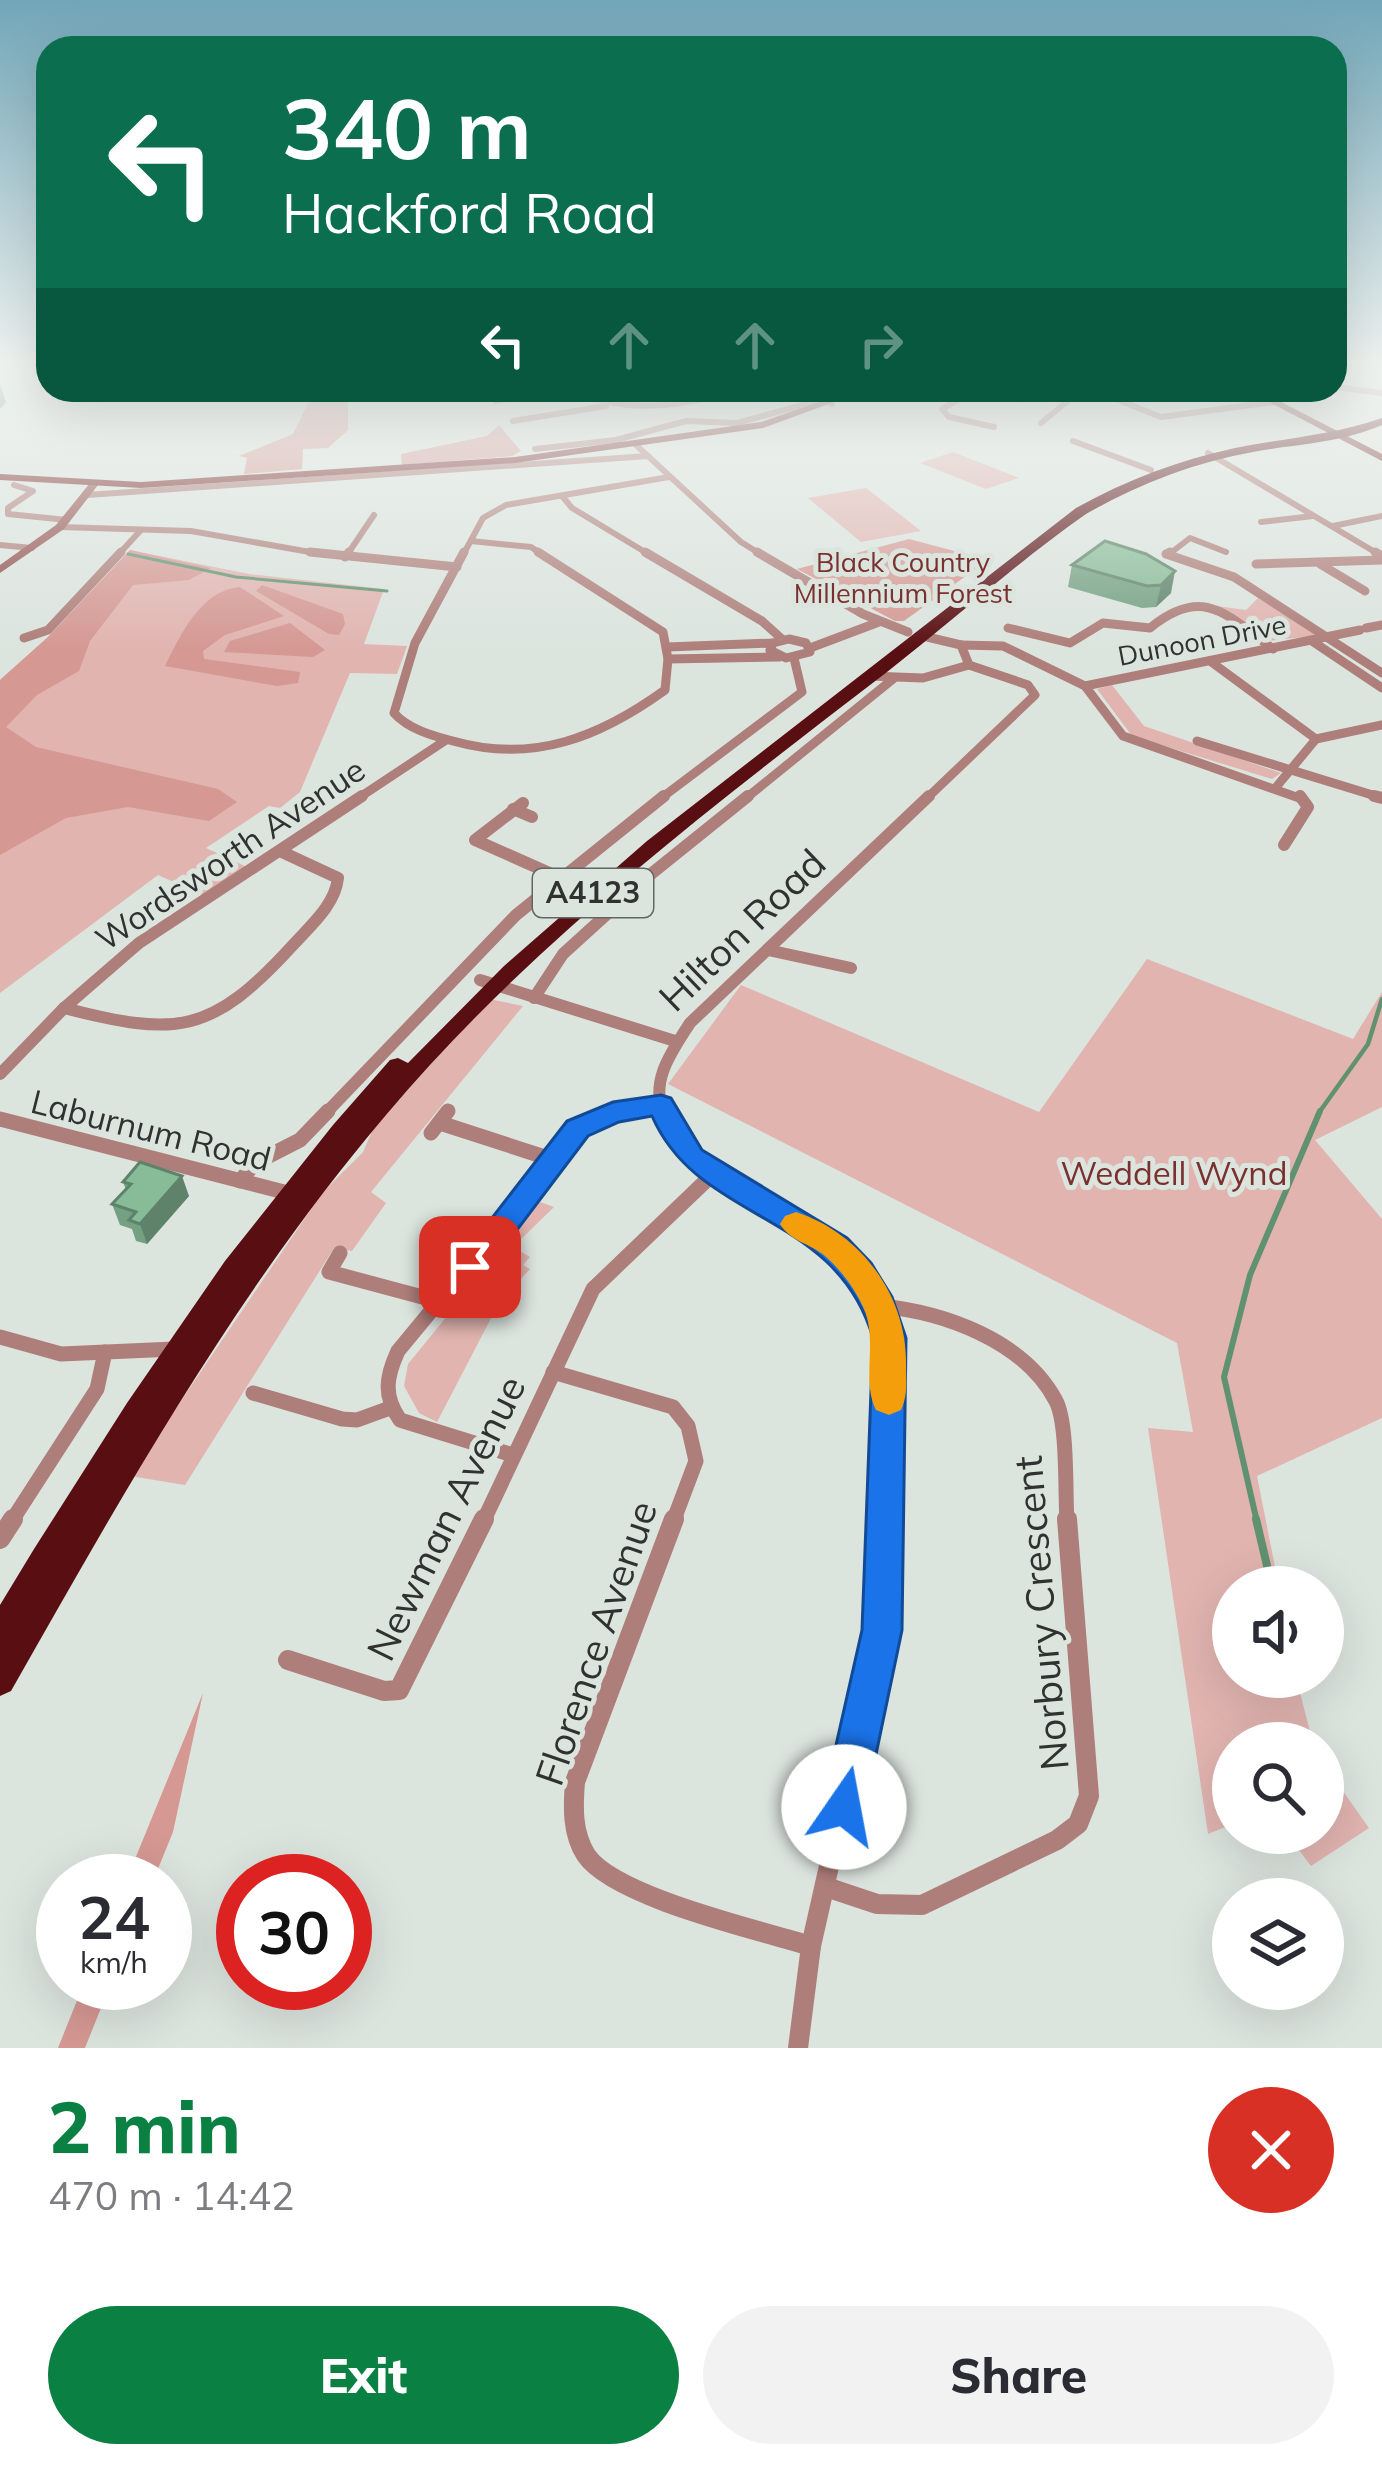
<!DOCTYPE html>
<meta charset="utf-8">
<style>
:root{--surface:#fff;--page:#f2f2f3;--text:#2b2b33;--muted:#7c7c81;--accent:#0b8043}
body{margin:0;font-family:Mulish,sans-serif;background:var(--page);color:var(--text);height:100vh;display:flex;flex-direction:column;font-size:45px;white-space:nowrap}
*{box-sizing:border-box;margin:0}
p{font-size:39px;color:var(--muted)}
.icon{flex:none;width:66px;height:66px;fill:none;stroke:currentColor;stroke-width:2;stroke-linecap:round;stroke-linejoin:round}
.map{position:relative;height:2048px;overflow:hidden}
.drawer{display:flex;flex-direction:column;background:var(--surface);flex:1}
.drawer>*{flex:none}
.hud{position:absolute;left:36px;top:36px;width:1311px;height:366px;border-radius:36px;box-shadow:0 12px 48px #0002;background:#0b6e4f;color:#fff;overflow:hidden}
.controls{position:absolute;left:1212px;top:1566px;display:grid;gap:24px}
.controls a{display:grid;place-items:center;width:132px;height:132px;border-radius:50%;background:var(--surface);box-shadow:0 12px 48px #0002;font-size:60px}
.speed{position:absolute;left:36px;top:1854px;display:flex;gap:24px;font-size:60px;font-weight:700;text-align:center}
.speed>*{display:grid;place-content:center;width:156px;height:156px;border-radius:50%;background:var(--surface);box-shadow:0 12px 48px #0002;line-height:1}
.speed small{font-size:30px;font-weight:400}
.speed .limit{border:18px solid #d22;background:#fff;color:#111}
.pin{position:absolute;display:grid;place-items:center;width:102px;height:102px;color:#fff;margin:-51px;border-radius:24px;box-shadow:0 6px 18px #0006}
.me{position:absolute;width:132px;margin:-66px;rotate:12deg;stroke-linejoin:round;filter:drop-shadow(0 0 9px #0008)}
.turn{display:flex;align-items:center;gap:42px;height:252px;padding:0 48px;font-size:54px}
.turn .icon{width:156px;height:156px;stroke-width:2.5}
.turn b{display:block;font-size:84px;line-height:102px}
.lanes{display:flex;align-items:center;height:114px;padding:0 48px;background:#0003;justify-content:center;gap:60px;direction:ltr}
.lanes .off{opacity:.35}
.round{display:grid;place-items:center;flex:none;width:126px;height:126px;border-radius:63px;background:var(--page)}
.summary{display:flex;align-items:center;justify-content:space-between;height:204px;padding:0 48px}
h1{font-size:72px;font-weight:800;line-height:90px;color:var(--accent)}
.action{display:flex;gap:24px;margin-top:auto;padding:24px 48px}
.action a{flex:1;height:138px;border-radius:72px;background:var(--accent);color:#fff;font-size:48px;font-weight:800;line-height:138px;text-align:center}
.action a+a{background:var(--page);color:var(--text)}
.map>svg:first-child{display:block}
</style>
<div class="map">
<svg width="1382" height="2048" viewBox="0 0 1382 2048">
<rect width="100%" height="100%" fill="#dce4de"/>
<g fill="#e1b4b0">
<path d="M 953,452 L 1019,478 L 986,489 L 920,463 Z"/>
<path d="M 866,488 L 921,531 L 861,542 L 808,498 Z"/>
<path d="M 130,550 L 249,574 L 384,589 L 364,644 L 407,646 L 397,674 L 350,673 L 300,792 L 280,808 L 269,806 L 206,848 L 247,867 L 202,895 L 158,875 L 0,993 L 0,680 L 48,637 Z"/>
<path d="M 1258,598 L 1314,633 L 1313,636 L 1268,641 L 1202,604 L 1246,610 Z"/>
<path d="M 1112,685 L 1144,726 L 1281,773 L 1272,779 L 1132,736 L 1097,689 Z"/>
<path d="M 1147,959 L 1353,1039 L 1382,992 L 1382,1107 L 1315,1140 L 1382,1219 L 1382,1418 L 1257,1476 L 1279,1587 L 1233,1587 L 1233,1677 L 1296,1677 L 1313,1743 L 1233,1743 L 1233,1824 L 1208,1834 L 1148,1428 L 1193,1432 L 1177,1343 L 668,1084 L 741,985 L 1039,1112 Z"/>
<path d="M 489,999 L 523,1006 L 371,1192 L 386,1203 L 352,1251 L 334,1248 L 185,1485 L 130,1476 L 322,1193 L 363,1152 L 373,1129 Z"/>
<path d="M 540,1202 L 554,1207 L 513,1247 L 530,1257 L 523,1265 L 530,1269 L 499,1303 L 437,1422 L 419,1413 L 404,1386 L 408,1364 Z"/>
<path d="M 1323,1763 L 1369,1828 L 1311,1866 L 1286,1833 L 1323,1833 Z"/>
</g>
<g fill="#d59893">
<path d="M 311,397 L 348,400 L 348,430 L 328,448 L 303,449 L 302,469 L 244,474 L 247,458 L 239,456 L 293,434 Z"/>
<path d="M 499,425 L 521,451 L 512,456 L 402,465 L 401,454 L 487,436 Z"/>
<path d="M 909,539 L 988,560 L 904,621 L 895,621 L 797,569 Z"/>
<path d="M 130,550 L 211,568 L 189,580 L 133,585 L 90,641 L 79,671 L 37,695 L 6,727 L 36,747 L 218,789 L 237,802 L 209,821 L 128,807 L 66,818 L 0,855 L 0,680 L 48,637 Z"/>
<path d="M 262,585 L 343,614 L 345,624 L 339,635 L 329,634 L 256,591 Z"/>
<path d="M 240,587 L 284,616 L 225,635 L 203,651 L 204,659 L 300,672 L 298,683 L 277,686 L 165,666 C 181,634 201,590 240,587 Z"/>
<path d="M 290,623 L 325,650 L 313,657 L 224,652 L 230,641 Z"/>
<path d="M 203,1693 L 173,1832 L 153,1881 L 126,1881 Z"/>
<path d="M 84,1983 L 111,1983 L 85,2048 L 58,2048 Z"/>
</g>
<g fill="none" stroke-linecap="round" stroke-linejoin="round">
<path stroke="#609170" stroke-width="3" d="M 128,554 L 236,577 L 387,591"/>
<path stroke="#609170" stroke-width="4.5" d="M 1318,1114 L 1368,1044 L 1382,999"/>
<path stroke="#609170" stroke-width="6" d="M 1257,1522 L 1224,1377 L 1250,1275 L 1320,1111"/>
<path stroke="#609170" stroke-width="8" d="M 1256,1519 L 1269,1574"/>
<g stroke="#ae7e7a" stroke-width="6">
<path d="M 1335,387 L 1382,393"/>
<path d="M 573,390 C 628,416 684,405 741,390"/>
<path d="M 975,390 L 942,409 L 949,417 L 994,427"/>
<path d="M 1096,391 L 1161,417 L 1273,402"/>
<path d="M 496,401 L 556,390"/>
<path d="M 832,404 L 824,398 L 839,390"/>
<path d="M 513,421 L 606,406"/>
<path d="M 1041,423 L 1070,399 L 1099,390"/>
<path d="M 1073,441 L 1151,470"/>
<path d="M 636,445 L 741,542 L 762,555"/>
<path d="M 535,449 L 616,440 L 686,421 L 737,423 L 813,402"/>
<path d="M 1208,453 L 1380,555"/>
<path d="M 14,485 L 33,491 L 8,508 L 8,514 L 67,520"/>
<path d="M 87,495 L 648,456"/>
<path d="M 562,496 L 572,508 L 650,555"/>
<path d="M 1261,522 L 1313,516"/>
<path d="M 1333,526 L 1382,516"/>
<path d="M 60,527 L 191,531 L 327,555"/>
<path d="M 471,541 L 531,547 L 543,555"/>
<path d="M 0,545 L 32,548"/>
<path d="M 118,555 L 141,530"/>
<path d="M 347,555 L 374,515"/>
<path d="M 463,555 L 483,518 L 506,505 L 669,477"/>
<path d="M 1168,555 L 1190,538 L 1226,552"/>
</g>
<g stroke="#ae7e7a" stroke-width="9">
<path d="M 310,552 L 457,567"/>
<path d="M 464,552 L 415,643 L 394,713 C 408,729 433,736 453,741 C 533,764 600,737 665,690 L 668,659 L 663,632 L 538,552"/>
<path d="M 645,552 L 762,621 L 783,640"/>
<path d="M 757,552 L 863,614 L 908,632"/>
<path d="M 1170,552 L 1166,554 L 1234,577 L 1382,673"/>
<path d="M 1375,552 L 1382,556"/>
<path d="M 345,557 L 349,552"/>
<path d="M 1256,564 L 1382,560"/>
<path d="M 1320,564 L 1365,591"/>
<path d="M 1008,628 L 1070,643 L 1103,623 L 1150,628 C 1203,585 1226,614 1273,649"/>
<path d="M 1366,628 L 1382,625"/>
<path d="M 923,636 L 961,645 L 969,665 L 1028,685 L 1035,695 L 926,799"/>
<path d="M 24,638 L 48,630 L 121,552"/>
<path d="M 789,639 L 806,643 L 810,652 L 786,658 L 770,650 L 773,643 Z"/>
<path d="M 1312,641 L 1382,688"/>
<path d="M 961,645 L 1003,646 L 1085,686 L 1123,736 L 1302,799"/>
<path d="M 667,647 L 773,643"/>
<path d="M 810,648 L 879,622"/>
<path d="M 668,659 L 780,657"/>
<path d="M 1210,661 L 1316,739"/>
<path d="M 870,676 L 923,678 L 969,665"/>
<path d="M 1085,686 L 1360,630"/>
<path d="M 1197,741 L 1382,798"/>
<path d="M 1277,786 L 1316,739 L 1382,725"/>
<path d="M 357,799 L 446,740"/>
<path d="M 660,799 L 802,692 L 794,658"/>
<path d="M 745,799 L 893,679"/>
</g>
<g stroke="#ae7e7a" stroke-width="12">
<path d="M 1374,796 L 1382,798"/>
<path d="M 523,803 L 475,840 L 581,887"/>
<path d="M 513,809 L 532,817"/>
<path d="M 1284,845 L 1308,807 L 1300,796"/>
<path d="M 768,950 L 851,968"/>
<path d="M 480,980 L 675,1041"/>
<path d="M 534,998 L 563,954 L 651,874 L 748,796"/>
<path d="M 64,1008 C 177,1037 211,1035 293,945 C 311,925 335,905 338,878 L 282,852"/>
<path d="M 0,1074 L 64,1008 L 139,943 L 362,796"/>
<path d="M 325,1114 L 516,915 L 664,796"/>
<path d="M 609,1114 L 661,1105"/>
<path d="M 664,1114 C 649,1081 673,1050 690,1023 L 929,796"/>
</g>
<g stroke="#ae7e7a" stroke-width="15">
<path d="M 662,1111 C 708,1213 871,1214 890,1338 C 892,1355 889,1375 888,1393 C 887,1436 886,1479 885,1522"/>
<path d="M 0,1119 L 288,1193"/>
<path d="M 440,1123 L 557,1161"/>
<path d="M 431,1133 L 448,1111"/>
<path d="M 240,1181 L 255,1163 L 300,1140 L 328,1111"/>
<path d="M 340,1253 L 329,1272 L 441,1302"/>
<path d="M 880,1306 C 943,1312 1024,1340 1056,1401 C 1068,1424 1065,1493 1067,1522"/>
<path d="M 0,1337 L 61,1354 L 174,1349"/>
<path d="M 553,1372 L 673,1407 L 688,1426 L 696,1461 L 673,1522"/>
<path d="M 253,1393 L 342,1419 L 357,1420 L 390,1408"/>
<path d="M 513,1455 L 400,1420 C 383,1396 386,1377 398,1351 L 579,1132 L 600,1117 L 622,1111"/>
<path d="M 11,1522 L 97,1389 L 105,1352"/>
<path d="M 483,1522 L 593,1289 L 713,1174"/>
</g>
<g stroke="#ae7e7a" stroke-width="20">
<path d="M 674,1519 L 575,1782 C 573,1807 572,1833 586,1855 C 614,1897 759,1930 811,1946"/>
<path d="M 0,1539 L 13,1519"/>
<path d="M 288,1660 L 384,1691 L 399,1690 L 484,1519"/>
<path d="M 826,1887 L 877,1904 L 922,1905 L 1057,1840 L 1078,1824 L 1089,1796 L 1067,1519"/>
<path d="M 798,2048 L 811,1946 L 882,1631 L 885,1519"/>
</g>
<path fill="#904d4a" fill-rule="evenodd" d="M 90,483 L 98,485 L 64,529 L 0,573 L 0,565 L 56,525 Z"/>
<g fill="#782727" fill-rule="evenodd">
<path d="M 853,390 L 867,390 L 763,428 L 515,463 L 141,488 L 0,480 L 0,474 L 141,482 L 515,457 L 761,422 Z"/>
<path d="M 1246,390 L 1258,390 L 1382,454 L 1382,461 Z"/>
</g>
<path fill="#590e12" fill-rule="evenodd" d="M 1382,418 L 1382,425 C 1341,443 1296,444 1253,452 C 1193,463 1138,484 1086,514 C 1016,563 954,620 887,672 C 710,808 531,943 386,1115 C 237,1290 124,1492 11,1691 L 0,1696 L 0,1605 L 34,1549 L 127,1403 L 225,1261 L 333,1125 L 390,1060 L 398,1058 L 408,1063 L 504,966 L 647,841 L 1076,508 C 1126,480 1179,460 1235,448 C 1285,438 1334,435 1382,418 Z"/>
</g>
<g fill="#75a183">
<path d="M 1105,541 L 1171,593 L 1156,607 L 1142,608 L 1068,587 L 1072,565 Z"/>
<path d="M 123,1182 L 189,1196 L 147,1244 L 136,1241 L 132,1229 L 120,1225 L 112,1204 L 126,1190 Z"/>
</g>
<g fill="#5f836a">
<path d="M 0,383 L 6,402 L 0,409 Z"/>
<path d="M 1175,571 L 1171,593 L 1156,607 L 1161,585 Z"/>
<path d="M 182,1176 L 189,1196 L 147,1244 L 140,1224 Z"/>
</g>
<g fill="#88bb98" stroke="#5f836a" stroke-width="3">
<path d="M 1105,541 L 1146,554 L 1175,571 L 1161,585 L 1147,586 L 1072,565 Z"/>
<path d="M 140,1162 L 182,1176 L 140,1224 L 129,1220 L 136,1212 L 112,1204 L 131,1184 L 123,1182 Z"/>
</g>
<linearGradient id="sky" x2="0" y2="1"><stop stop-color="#71a6b8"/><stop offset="0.56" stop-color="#eff3f0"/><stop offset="1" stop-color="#eff3f0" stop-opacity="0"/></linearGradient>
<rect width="1382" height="651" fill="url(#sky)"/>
<path fill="#1a73e8" stroke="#114b97" stroke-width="3" d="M 661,1095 L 671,1098 L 702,1150 L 847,1238 L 871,1263 L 892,1297 L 906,1338 L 902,1630 L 865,1807 L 859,1822 L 844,1829 L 828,1822 L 822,1807 L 862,1630 L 873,1338 C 836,1210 699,1224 652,1116 L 619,1122 L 588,1136 L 482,1276 L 470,1279 L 459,1276 L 454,1267 L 567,1121 L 613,1102 Z"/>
<path fill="#f59e0b" d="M 796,1212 C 861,1233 907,1296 906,1364 C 906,1380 908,1396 901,1410 L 889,1415 L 876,1410 C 861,1380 878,1342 864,1309 C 856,1290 841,1270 825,1256 C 811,1244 790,1241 780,1224 L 785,1216 Z"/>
<g text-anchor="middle" stroke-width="10" stroke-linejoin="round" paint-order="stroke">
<g font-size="27" fill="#7a302f" stroke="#dce4de">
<text x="903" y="572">Black Country<tspan x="903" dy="31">Millennium Forest</tspan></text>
</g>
<g font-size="27" fill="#2f3230" stroke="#dce4de">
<text transform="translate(1202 641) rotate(-11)" y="9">Dunoon Drive</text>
</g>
<rect fill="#dce4de" stroke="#636764" stroke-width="3" x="533" y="869" width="120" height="48" rx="9"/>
<g font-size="30" font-weight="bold" fill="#2f3230">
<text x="593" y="903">A4123</text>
</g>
<g font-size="33" fill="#2f3230" stroke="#dce4de">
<text transform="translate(230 854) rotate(-34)" y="12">Wordsworth Avenue</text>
<text transform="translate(151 1130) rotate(14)" y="12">Laburnum Road</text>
</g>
<g font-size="33" fill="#7a302f" stroke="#dce4de">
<text x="1174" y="1185">Weddell Wynd</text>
</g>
<g font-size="39" fill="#2f3230" stroke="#dce4de">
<text transform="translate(742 930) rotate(-44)" y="14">Hilton Road</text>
<text transform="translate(446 1518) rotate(-64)" y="14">Newman Avenue</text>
<text transform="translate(1041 1613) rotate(-95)" y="14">Norbury Crescent</text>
<text transform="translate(596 1643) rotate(-71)" y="14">Florence Avenue</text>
</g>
</g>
</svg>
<div class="controls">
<a><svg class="icon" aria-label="sound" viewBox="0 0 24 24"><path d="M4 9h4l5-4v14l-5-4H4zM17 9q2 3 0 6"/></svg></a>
<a><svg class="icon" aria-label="search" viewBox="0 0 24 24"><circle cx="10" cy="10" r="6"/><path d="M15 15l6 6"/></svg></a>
<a><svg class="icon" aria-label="layers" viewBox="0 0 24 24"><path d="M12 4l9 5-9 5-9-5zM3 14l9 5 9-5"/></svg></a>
</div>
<div class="speed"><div>24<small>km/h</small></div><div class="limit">30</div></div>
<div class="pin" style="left:470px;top:1267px;background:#d93025"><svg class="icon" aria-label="arrive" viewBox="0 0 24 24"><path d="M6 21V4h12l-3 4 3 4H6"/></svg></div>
<svg class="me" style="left:844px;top:1807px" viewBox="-20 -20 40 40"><circle r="19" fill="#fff"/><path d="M0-13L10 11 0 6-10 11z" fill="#1a73e8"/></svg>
<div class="hud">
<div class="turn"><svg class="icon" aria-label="left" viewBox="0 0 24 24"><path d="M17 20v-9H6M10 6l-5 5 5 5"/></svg><div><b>340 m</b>Hackford Road</div></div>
<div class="lanes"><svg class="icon" aria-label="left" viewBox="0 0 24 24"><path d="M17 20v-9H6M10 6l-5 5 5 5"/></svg><svg class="icon off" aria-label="ahead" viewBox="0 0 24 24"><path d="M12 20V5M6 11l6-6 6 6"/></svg><svg class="icon off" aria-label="ahead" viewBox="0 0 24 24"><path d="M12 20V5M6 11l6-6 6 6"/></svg><svg class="icon off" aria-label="right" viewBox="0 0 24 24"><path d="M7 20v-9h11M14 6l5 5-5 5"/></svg></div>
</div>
</div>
<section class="drawer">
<div class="summary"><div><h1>2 min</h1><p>470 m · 14:42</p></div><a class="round" style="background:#d93025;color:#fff"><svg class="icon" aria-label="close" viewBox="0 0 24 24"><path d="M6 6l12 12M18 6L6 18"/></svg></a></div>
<div class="action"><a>Exit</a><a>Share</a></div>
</section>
